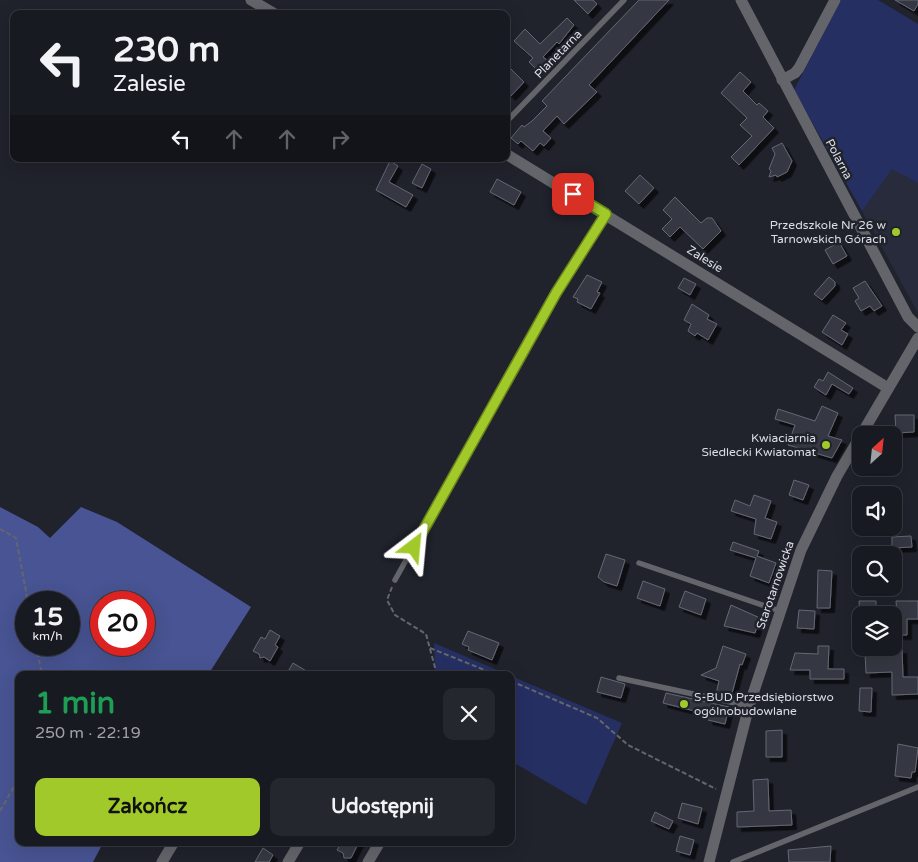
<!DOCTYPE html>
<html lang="pl">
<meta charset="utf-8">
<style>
:root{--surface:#181a21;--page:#25272e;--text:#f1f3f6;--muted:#9fa1a5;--line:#36383f;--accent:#a1c929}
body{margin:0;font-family:"Varela Round",sans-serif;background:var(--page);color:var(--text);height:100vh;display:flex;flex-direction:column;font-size:19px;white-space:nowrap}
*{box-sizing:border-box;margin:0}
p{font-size:16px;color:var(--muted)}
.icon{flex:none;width:28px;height:28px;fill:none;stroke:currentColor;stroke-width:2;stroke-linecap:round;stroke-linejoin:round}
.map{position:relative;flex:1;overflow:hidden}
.side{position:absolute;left:15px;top:671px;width:500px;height:175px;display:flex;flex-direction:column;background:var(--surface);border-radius:10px;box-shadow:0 5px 20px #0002,0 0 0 1px var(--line)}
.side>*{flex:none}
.hud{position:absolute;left:10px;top:10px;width:500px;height:152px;border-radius:10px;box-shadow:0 5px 20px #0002,0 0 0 1px var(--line);background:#181a21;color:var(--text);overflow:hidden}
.needle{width:32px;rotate:27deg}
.buttons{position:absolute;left:852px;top:426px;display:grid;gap:10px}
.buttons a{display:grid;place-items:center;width:50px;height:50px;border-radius:10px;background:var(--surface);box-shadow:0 5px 20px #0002,0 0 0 1px var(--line);font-size:25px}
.speed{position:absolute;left:15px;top:591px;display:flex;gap:10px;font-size:25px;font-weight:700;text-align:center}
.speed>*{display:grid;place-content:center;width:65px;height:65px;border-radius:50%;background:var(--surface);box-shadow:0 5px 20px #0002,0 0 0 1px var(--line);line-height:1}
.speed small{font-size:12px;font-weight:400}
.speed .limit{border:8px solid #d22;background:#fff;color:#111}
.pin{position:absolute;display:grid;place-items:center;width:42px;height:42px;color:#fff;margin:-21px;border-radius:10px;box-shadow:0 2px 8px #0006}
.me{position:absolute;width:55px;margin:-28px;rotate:29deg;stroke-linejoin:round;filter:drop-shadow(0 0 4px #0008)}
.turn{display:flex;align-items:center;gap:18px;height:105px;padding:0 20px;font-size:22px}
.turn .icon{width:65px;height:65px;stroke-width:2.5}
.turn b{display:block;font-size:35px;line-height:42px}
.lanes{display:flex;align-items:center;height:48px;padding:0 20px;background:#0003;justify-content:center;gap:25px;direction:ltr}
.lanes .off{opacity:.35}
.round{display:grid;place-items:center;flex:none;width:52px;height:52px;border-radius:10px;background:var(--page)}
.overview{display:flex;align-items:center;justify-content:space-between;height:85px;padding:0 20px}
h1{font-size:30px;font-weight:800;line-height:38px;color:#1e9e55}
.primary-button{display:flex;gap:10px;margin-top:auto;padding:10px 20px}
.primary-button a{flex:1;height:58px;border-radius:10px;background:var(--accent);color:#111;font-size:20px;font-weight:800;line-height:58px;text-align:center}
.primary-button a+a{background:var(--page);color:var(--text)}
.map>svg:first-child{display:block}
</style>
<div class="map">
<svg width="918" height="862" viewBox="0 0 918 862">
<defs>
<filter id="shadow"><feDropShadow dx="4.5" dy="4.5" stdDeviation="0" flood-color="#0009"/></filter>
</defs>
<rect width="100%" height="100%" fill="#20222c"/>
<path fill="#272b3b" d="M 892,168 L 918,183 L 918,313 L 862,211 Z"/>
<g fill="#262f62">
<path d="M 841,0 L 878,0 L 918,24 L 918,183 L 892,169 L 862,211 L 794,90 Z"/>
<path d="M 434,643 L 509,675 L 435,675 Z"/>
<path d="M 511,676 L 622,723 L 586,805 L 511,761 Z"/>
</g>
<path fill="#485493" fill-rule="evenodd" d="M 0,507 L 38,527 L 50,538 L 81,507 L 117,522 L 251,607 L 208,675 L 19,675 L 19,842 L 103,843 L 93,862 L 0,862 ZM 26,602 L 69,602 L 69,645 L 26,645 ZM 101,602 L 144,602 L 144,645 L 101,645 Z"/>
<g fill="#353742" stroke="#656874" filter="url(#shadow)">
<path d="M 574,0 L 593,0 L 597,4 L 588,14 Z"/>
<path d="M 639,0 L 669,0 L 589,85 L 597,92 L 564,124 L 557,116 L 543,131 L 551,138 L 544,146 L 540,143 L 533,151 L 521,141 L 518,144 L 511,138 L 522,125 L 524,127 L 532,121 L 547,106 L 542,101 Z"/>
<path d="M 895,0 L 918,0 L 918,4 L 914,11 Z"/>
<path d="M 567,18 L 574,25 L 559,44 L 557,42 L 543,57 L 547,60 L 537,70 L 529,62 L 533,58 L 514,41 L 525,29 L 540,44 Z"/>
<path d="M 506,64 L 524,82 L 511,96 L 506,91 Z"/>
<path d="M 740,72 L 751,82 L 743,91 L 757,105 L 759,103 L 768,111 L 763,117 L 774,128 L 739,165 L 731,157 L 752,136 L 740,125 L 747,118 L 721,93 Z"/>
<path d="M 782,143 L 792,161 L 787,172 L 777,177 L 776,175 L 769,177 L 771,171 L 769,169 L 775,154 L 772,148 Z"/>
<path d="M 390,161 L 398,166 L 389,182 L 413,195 L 406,207 L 376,190 Z"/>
<path d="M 422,164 L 431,169 L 422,188 L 412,183 Z"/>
<path d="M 640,175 L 654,188 L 639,204 L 625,191 Z"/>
<path d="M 497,179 L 521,192 L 514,205 L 490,192 Z"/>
<path d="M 675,197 L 701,223 L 707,218 L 712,218 L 721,231 L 703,249 L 680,227 L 670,237 L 662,229 L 672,219 L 663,210 Z"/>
<path d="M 839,242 L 847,256 L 833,264 L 825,250 Z"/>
<path d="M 587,275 L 602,282 L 597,292 L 600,293 L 591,309 L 577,302 L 578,299 L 573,297 Z"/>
<path d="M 829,277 L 835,282 L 835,286 L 822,300 L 814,294 Z"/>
<path d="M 684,278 L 696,284 L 690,295 L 678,288 Z"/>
<path d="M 865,281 L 882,306 L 874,311 L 870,306 L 861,311 L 855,301 L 859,298 L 853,288 Z"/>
<path d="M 692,304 L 709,315 L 707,319 L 717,324 L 708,340 L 697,333 L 695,336 L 688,331 L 691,324 L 684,320 Z"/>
<path d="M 833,315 L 846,323 L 841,330 L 848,334 L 842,345 L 822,332 Z"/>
<path d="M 828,372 L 853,388 L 849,394 L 832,384 L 826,395 L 814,387 L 819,379 L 823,381 Z"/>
<path d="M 822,406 L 838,413 L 828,436 L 842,440 L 832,458 L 788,445 L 795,425 L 775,419 L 778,409 L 815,421 Z"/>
<path d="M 895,415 L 914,415 L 914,432 L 896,433 Z"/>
<path d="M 794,480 L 809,485 L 803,500 L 789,495 Z"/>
<path d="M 754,495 L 771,501 L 765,518 L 777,522 L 771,539 L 754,534 L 756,519 L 731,511 L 735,500 L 750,506 Z"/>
<path d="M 911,536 L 912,547 L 892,548 L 892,537 Z"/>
<path d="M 733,542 L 759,551 L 757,556 L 776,563 L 769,583 L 750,576 L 756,558 L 730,550 Z"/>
<path d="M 606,554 L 625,560 L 617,586 L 604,582 L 598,577 Z"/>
<path d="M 818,570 L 832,571 L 830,608 L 817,608 Z"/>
<path d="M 643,581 L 665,589 L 660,606 L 637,598 Z"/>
<path d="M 685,591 L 706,599 L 701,615 L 679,607 Z"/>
<path d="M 859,601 L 876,601 L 876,615 L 860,615 Z"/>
<path d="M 896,601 L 918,601 L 918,619 L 907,619 L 907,635 L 899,635 Z"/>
<path d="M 731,605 L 760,618 L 755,633 L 724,626 Z"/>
<path d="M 799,610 L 815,611 L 814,629 L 797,628 Z"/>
<path d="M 270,630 L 280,636 L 275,645 L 278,647 L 270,661 L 264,657 L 260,658 L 259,654 L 253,651 L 261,637 L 265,639 Z"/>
<path d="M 468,631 L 499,643 L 492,660 L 468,650 L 469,647 L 462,644 Z"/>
<path d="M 723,646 L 746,654 L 742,665 L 740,664 L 731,697 L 716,694 L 719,681 L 701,675 L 716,668 Z"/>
<path d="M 818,646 L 829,646 L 828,669 L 844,669 L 844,679 L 810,679 L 810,670 L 790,670 L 795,653 L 818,654 Z"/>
<path d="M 902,649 L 903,677 L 918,677 L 918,694 L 892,695 L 892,672 L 866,673 L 865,652 Z"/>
<path d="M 293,663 L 313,675 L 286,675 Z"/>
<path d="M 601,677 L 625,684 L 621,698 L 597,692 Z"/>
<path d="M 860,688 L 872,688 L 871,712 L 859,711 Z"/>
<path d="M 666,693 L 729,707 L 725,724 L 708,720 L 710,715 L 663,703 Z"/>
<path d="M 782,730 L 782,757 L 766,757 L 766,731 Z"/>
<path d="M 898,744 L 918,748 L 915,772 L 912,772 L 911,778 L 895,776 Z"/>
<path d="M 768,779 L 769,811 L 791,810 L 792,825 L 737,827 L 737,812 L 754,811 L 753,780 Z"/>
<path d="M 682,803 L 702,808 L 698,824 L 678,818 Z"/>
<path d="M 655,812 L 673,821 L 669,829 L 651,821 Z"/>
<path d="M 680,836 L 694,840 L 690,855 L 676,851 Z"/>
<path d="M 342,842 L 359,842 L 351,858 L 344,858 L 343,853 L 337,850 Z"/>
<path d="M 831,846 L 830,862 L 789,862 L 788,850 Z"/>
<path d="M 263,848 L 273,855 L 269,862 L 255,862 Z"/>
</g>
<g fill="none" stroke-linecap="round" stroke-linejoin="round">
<g stroke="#64666e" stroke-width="2" stroke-dasharray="5 2.5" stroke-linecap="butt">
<path d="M 0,529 L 16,538 L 28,602"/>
<path d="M 392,587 L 387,600 L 395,615 L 426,634 L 437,675"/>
<path d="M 36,645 L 42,675"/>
<path d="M 430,648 L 497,675"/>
<path d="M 511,681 L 597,718 L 628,745 L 716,789"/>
<path d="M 0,811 L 19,778"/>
</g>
<g stroke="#63656a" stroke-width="5.5">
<path d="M 506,122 L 624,0"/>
<path d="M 639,563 L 780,611"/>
<path d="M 395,580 L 555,293 L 606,214"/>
<path d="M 619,678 L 749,706"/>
<path d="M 733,862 L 918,787"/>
</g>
<g stroke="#63656a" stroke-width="11">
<path d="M 251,0 L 275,14"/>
<path d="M 741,0 L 908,317 L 918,327"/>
<path d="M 782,80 L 795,73 L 799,68 L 835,0"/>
<path d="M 506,154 L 888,388"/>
<path d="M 162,862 L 174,842"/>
<path d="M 288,862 L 300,842"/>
<path d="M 368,862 L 380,842"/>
<path d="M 709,862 L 749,706 L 801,550 L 837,476 L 918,338"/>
</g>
</g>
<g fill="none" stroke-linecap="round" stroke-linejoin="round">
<g stroke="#69831b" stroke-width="12">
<path id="route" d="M 414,547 L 556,293 L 606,214 L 573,194"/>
</g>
<use href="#route" stroke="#a1c929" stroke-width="9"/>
</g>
<g fill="#a1c929" stroke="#20222c" stroke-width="2">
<circle cx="896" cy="232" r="5"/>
<circle cx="826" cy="445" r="5"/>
<circle cx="684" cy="704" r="5"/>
</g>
<g text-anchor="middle" stroke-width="5" stroke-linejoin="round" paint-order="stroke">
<g font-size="12" fill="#dcdee5" stroke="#20222c">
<text transform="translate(558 54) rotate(-46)" y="4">Planetarna</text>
<text transform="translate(839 159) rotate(62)" y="4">Polarna</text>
<text transform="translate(705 259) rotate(32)" y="4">Zalesie</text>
<text transform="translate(775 585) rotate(-71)" y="4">Starotarnowicka</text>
</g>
<g font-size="12" fill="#dcdee5" stroke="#20222c" text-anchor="end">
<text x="886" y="229">Przedszkole Nr 26 w<tspan x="886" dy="14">Tarnowskich Górach</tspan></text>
<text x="816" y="442">Kwiaciarnia<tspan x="816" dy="14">Siedlecki Kwiatomat</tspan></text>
<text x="694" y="701" text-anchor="start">S-BUD Przedsiębiorstwo<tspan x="694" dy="14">ogólnobudowlane</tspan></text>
</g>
</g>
</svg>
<div class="buttons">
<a><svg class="needle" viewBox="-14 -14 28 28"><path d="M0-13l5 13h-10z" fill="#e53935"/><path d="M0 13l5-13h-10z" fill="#9fa1a5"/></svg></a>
<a><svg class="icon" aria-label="sound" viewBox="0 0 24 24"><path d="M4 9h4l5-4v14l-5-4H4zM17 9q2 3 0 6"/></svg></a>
<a><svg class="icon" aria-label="search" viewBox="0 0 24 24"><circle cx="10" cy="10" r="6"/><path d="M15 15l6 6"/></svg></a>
<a><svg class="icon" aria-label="layers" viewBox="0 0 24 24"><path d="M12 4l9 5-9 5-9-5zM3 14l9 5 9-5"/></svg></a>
</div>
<div class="speed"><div>15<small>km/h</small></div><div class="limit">20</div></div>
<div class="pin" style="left:573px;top:194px;background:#d93025"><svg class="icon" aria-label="arrive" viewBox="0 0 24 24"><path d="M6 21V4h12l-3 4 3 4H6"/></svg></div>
<svg class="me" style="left:414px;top:547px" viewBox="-20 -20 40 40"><path d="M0-17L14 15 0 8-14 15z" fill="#a1c929" stroke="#fff" stroke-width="4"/></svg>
<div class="hud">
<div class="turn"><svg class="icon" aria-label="left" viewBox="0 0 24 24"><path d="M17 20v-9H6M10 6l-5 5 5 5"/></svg><div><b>230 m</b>Zalesie</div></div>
<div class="lanes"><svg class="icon" aria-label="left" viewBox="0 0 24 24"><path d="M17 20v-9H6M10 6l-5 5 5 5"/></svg><svg class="icon off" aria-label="ahead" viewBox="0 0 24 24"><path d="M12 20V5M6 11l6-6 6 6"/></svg><svg class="icon off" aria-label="ahead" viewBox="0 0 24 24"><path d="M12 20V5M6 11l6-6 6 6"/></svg><svg class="icon off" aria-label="right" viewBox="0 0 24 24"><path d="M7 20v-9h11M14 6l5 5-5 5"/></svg></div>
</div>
<section class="side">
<div class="overview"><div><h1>1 min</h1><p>250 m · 22:19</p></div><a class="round"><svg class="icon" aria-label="close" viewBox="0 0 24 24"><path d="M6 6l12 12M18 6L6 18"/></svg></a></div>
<div class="primary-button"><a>Zakończ</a><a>Udostępnij</a></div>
</section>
</div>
